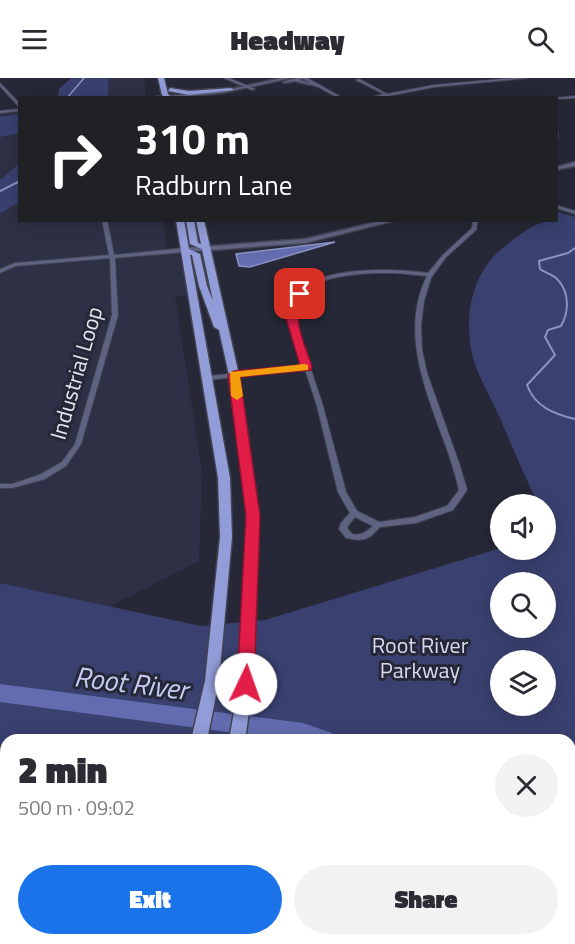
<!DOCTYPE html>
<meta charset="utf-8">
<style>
:root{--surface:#fff;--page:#f2f2f3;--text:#2b2b33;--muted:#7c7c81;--accent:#1a73e8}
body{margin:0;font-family:"Titillium Web",sans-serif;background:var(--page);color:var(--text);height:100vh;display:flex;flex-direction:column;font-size:22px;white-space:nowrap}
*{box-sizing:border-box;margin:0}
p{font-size:20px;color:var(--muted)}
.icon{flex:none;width:33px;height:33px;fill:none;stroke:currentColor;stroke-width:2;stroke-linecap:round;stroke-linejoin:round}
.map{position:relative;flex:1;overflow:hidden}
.side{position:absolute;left:0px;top:656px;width:576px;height:212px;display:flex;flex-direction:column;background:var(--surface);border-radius:18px 18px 0 0;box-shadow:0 3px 15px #0003}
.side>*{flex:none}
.guide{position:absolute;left:18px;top:18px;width:540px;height:126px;border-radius:0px;box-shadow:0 3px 15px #0003;background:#202124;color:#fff;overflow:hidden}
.fabs{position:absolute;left:490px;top:416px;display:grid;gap:12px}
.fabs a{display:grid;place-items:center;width:66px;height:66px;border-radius:50%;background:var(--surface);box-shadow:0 3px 15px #0003;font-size:30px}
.pin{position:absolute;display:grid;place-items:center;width:51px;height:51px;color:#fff;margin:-26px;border-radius:12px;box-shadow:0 3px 9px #0006}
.me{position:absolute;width:66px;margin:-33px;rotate:3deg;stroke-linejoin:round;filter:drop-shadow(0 0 4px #0008)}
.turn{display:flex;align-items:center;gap:21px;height:126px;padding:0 18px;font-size:27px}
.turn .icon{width:78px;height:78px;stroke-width:2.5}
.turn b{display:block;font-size:42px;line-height:51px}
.round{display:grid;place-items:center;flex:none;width:63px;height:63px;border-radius:32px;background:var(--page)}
.headline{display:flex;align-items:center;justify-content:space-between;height:102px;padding:0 18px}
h1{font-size:36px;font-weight:800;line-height:45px}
.action{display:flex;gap:12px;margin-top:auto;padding:12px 18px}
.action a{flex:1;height:69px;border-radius:36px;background:var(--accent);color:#fff;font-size:24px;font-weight:800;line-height:69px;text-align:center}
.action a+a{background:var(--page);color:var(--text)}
header{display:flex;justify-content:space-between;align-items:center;height:78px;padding:0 18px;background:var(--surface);font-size:27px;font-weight:800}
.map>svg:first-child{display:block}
</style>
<header><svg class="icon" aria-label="menu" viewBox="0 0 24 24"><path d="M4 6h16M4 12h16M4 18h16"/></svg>Headway<svg class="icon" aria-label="search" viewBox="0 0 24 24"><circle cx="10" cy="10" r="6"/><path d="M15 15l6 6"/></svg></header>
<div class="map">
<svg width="575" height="866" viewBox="0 0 575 866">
<rect width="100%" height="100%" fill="#262837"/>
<g fill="#2e3146">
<path d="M 111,0 L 144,0 L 146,19 L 105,19 L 102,2 Z"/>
<path d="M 19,33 L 19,86 L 0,102 L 0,36 Z"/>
<path d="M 19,124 L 20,142 L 163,143 L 167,173 L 185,172 L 193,217 L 175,218 L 202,394 L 199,483 L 109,529 L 0,505 L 0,136 Z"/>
</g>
<g fill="#3a4170" fill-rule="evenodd">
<path d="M 71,0 L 108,0 L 108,18 L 58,19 L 59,11 Z"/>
<path d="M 19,36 L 19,55 L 0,59 L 0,39 Z"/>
<path d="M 19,86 L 19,124 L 0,136 L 0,102 Z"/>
<path d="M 558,134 L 575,139 L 575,866 L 469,866 L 452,861 L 570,861 L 570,662 L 6,662 L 6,861 L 141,861 L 140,866 L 0,866 L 0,505 L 201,548 L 265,542 L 501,470 L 546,471 L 546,426 L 535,426 L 536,422 C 523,394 511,366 499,338 C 491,319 479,300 473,280 C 463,240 471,194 505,168 C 522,155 535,143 556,142 ZM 501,504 L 546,504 L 546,549 L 501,549 ZM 501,582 L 546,582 L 546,627 L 501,627 Z"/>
</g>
<path fill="#626caf" stroke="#8a92c3" stroke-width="1.5" d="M 335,164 L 250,189 L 239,188 L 236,176 Z"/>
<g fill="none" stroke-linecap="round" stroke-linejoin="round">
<path stroke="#8a92c3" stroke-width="1.5" d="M 67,20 L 84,0"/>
<g stroke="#8a92c3" stroke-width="2">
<path d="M 0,113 L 20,103"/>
<path d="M 575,170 L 568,175 L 539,183 L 540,191 C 545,195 552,196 557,201 C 570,214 569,234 561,248 L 548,252 L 545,259 L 555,277 L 527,307 C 535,329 554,336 575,341"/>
</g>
<g fill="#626caf" fill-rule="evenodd">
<path d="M 0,606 L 303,645 L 332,655 L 335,662 L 288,662 L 0,624 Z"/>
<rect x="570" y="713" width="5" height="22"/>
</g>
<g stroke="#414351" stroke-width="2">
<g id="minor">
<path d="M 224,0 L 229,0 L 255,11 L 252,12 Z"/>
<path d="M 302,0 L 307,0 L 343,20 L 338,20 Z"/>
<path d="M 514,0 L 528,0 L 434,9 L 378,20 L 368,20 L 384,16 L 356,2 L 359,1 L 387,16 L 434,7 Z"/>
<path d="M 0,5 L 20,26 L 20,30 L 0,8 Z"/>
<path d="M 158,18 L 159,20 L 148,20 Z"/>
<path d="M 575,18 L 575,20 L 556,21 L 556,20 L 555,20 Z"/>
<path d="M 20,31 L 20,33 L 0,35 L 0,33 Z"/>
<path d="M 556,53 L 558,54 L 558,61 L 556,62 Z"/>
<path d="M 556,127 L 575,133 L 575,136 L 556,130 Z"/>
<path d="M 102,142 L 107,142 L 114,177 L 185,170 L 188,172 L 185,174 L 115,180 L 118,237 L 81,366 L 66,388 L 45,401 L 12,410 L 0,410 L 0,406 L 12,406 L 39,397 L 62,384 L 75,366 L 112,237 L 110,180 L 16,188 L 0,195 L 0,191 L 15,185 L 109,177 Z"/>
<path d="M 473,142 L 478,142 L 476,152 L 446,179 L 431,200 L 424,223 L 421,247 L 422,272 L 427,295 L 460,388 L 467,412 L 453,432 L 416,445 L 380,449 L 371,458 L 365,461 L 358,462 L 346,460 L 339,451 L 341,445 L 350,435 L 338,414 L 317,328 L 305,291 L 209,302 L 206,300 L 209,298 L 304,288 C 300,276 296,264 292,252 C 291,248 288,243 288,239 C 287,184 393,190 428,195 L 443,177 L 472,150 ZM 376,195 L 396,195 L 427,198 C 400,252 425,311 444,363 C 450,379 455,395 459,412 L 447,428 L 415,439 L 379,444 L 357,433 L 346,414 L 323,328 L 294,240 C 295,236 294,230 296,226 C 306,199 351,196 376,195 ZM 355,439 L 373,448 C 366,454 361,458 352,456 L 347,450 L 348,448 Z"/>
<rect x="0" y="697" width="6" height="10"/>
</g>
</g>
<g stroke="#414351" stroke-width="3">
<g id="tertiary">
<path d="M 282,0 L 290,0 L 222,15 L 168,20 L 156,19 L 222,13 Z"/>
<path d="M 297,0 L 305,0 L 299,2 L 319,7 L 317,8 L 294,3 L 285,5 L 283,4 Z"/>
<path d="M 575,84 L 575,88 L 556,92 L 556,89 Z"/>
<path d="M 385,142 L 397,142 L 305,165 L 185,174 L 182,172 L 185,170 L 305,161 Z"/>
</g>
</g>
<g stroke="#414351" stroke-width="3">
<g id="primary">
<path d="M 158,0 L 164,0 L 168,16 L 172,20 L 165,20 L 162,17 Z"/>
<path d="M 170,10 L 189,13 L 231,10 L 234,12 L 189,17 L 168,13 Z"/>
<path d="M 176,142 L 184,142 L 189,171 L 200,176 L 207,208 L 213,223 L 202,171 L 190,166 L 186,142 L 194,142 L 198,165 L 201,166 L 196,142 L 204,142 L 239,297 L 259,438 L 253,606 L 245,662 L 229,662 L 239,606 L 247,438 L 229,297 L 219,252 L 214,249 L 199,208 L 192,177 L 190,177 L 230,400 L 232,459 L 219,603 L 207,662 L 191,662 L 205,603 L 220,459 L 218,400 Z"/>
<path d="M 149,861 L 167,861 L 166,866 L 148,866 Z"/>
<path d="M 188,861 L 206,861 L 205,866 L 187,866 Z"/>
</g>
</g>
<use href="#minor" fill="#5e6381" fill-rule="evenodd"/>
<use href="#tertiary" fill="#5e6381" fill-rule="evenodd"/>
<use href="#primary" fill="#919cd8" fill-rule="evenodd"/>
</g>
<path fill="#e11d48" stroke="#92132f" stroke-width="1.5" d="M 300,213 L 305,216 C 289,239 305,265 312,289 L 311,292 L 240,299 L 260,438 L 254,606 L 252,611 L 246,613 L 240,611 L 237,606 L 246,438 L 228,297 L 234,293 L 300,287 L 286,240 L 288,226 L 296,214 Z"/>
<path fill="#f59e0b" d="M 304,286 L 308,287 L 308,292 L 240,299 L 243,318 L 237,322 L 231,318 L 230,294 Z"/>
<g text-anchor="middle" stroke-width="6" stroke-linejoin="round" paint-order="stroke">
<g font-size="22" fill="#e7e9f2" stroke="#262837">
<text transform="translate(76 295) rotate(-74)" y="8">Industrial Loop</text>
</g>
<g font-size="22" fill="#d6daee" stroke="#262837">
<text x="420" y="575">Root River<tspan x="420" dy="25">Parkway</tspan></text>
</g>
<g font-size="28" font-style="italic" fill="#c6cdf4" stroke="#262837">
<text transform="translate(131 605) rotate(7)" y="10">Root River</text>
</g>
</g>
</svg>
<div class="fabs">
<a><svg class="icon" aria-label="sound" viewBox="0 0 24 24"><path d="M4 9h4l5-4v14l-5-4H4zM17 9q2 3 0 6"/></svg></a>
<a><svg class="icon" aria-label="search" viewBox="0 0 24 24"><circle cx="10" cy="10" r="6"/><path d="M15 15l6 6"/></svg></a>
<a><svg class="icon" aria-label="layers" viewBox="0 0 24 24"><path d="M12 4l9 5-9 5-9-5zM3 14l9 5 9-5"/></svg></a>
</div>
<div class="pin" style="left:300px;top:216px;background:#d93025"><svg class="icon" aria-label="arrive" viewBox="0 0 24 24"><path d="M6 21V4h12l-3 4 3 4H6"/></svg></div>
<svg class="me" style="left:246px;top:606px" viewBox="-20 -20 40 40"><circle r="19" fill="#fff"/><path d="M0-13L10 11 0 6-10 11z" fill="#e11d48"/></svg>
<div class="guide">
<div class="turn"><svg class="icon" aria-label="right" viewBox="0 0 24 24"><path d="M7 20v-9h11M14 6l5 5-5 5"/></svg><div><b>310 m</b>Radburn Lane</div></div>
</div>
<section class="side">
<div class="headline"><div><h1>2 min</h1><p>500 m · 09:02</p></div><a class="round"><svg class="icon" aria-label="close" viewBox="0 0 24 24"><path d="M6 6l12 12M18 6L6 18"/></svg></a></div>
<div class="action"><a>Exit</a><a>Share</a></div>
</section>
</div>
